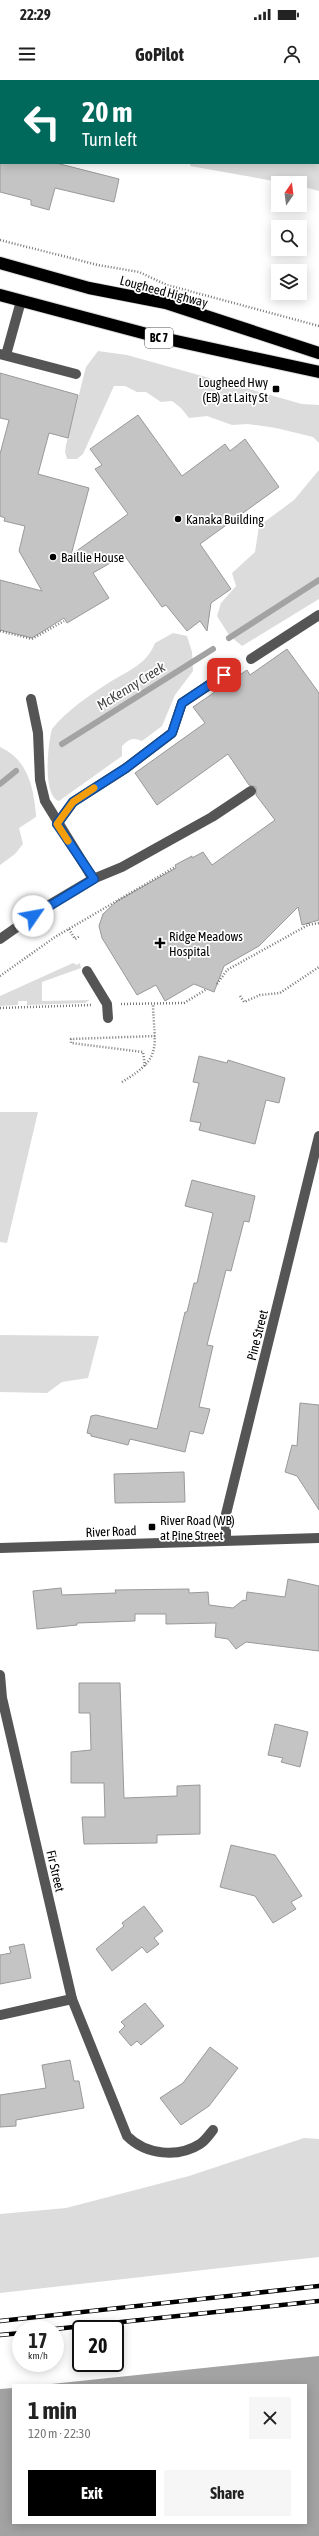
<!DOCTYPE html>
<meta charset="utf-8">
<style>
:root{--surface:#fff;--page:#f6f6f6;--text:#222;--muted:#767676;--accent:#000}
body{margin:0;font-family:"Asap Condensed",sans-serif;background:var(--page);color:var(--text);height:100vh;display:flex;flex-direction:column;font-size:15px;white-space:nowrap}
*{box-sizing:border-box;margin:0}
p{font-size:13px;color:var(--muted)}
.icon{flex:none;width:22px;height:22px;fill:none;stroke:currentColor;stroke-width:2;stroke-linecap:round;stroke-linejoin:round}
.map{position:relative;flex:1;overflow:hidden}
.side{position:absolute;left:12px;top:2304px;width:295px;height:140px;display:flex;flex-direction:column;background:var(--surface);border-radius:0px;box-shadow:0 2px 10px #0003}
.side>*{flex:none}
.guide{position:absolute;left:0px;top:0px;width:319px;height:84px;box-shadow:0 2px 10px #0003;background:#00695c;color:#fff;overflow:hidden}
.needle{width:26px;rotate:14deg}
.tools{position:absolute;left:271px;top:96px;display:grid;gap:8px}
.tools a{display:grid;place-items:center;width:36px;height:36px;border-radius:0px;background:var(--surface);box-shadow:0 2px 10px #0003;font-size:20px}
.speed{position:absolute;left:12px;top:2240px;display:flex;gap:8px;font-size:20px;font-weight:700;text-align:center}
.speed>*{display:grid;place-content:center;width:52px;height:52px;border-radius:50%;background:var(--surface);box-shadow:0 2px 10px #0003;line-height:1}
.speed small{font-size:10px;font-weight:400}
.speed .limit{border:2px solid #111;border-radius:6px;background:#fff;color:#111}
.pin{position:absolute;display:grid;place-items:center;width:34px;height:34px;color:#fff;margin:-17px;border-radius:8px;box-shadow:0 2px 6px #0006}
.me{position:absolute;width:44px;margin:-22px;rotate:57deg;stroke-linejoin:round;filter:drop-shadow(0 0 3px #0008)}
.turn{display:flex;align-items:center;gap:14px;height:84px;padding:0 16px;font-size:18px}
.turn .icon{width:52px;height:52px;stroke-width:2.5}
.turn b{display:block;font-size:28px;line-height:34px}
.round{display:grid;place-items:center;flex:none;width:42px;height:42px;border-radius:0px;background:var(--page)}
.head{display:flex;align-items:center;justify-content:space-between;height:68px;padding:0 16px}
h1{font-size:24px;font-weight:700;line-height:30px}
.button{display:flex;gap:8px;margin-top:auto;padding:8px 16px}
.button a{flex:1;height:46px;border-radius:0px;background:var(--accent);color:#fff;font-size:16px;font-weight:700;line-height:46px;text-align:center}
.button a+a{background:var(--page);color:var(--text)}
.status{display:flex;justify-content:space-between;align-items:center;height:28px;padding:0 20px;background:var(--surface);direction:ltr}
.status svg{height:11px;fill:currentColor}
header{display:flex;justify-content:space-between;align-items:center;height:52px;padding:0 16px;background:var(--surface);font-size:18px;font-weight:700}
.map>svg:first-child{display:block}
</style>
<div class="status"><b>22:29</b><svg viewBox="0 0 49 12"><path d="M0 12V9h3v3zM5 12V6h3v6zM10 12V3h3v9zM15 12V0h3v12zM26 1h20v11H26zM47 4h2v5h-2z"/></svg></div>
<header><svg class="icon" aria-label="menu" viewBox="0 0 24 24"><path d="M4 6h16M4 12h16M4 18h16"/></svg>GoPilot<svg class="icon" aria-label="person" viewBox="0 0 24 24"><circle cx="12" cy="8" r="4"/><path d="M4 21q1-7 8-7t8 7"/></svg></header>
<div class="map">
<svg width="319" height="2456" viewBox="0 0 319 2456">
<rect width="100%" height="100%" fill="#fff"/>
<g fill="#dcdcdc">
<path d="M 224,0 L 319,0 L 319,111 L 300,106 L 300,103 L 285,103 L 190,86 L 191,83 L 318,83 L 318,1 Z"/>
<path d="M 98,271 L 127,275 L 302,324 L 319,325 L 319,363 L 313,357 L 276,348 L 248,344 L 232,345 L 207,336 L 189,338 L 181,328 L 172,321 L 161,322 L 146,312 L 137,312 L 125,306 L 114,306 L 83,374 L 77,379 L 67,379 L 65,372 L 66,365 L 86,287 Z"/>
<path d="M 319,390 L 319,519 L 242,566 L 229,555 L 217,536 L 221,523 L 236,506 L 232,493 L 255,472 L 259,446 L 294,420 Z"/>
<path d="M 173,553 L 187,556 L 192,572 L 193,591 L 175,615 L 162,646 L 142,661 C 133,657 129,659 122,666 L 122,676 L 59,721 C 42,715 48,663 52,649 C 66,631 91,614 110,602 C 128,591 147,584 155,563 Z"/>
<path d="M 0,667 C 28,680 33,706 36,734 L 36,737 L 19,748 L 23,764 L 15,774 L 0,785 Z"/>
<path d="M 73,883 L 77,885 L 80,883 L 81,888 L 42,902 L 42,921 L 90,920 L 85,923 L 27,925 L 27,921 L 18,921 L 18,925 L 0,926 L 0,916 Z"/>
<path d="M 0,1032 L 38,1032 L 7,1163 L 0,1162 Z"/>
<path d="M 0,1255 L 99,1256 L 88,1298 L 62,1302 L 47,1313 L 0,1312 Z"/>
<path d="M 304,2058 L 319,2059 L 319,2177 L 0,2213 L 0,2134 L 66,2128 L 189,2096 Z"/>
</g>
<path fill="#a3a3a3" d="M 319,2276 L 319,2456 L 0,2456 L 0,2309 L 13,2308 L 13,2443 L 306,2443 L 306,2305 L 42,2305 Z"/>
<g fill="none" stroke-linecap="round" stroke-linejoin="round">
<g stroke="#a3a3a3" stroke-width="6">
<path d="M 229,558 L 319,500"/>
<path d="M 62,664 L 213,569"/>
<path d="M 0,704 L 16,691"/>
</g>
</g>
<g fill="#c4c4c4" stroke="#999">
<path d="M 0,83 L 56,83 L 119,99 L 114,122 L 55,108 L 49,130 L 31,125 L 31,120 L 0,112 Z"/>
<path d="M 0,293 L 78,315 L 68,358 L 49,353 L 38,394 L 89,408 L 71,475 L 128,434 L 95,389 L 102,385 L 90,369 L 138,335 L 182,396 L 225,364 L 230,371 L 245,359 L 279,407 L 200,464 L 231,509 L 211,523 L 207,551 L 200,541 L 187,551 L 166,525 L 162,527 L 124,475 L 93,493 L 109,518 L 67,543 L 64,538 L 32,558 L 0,550 L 0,500 L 42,511 L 19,471 L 25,446 L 4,441 L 5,438 L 0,436 L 0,374 L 9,340 L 0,338 Z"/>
<path d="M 287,569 L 319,613 L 319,840 L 302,845 L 298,827 L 259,866 L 224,886 L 214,912 L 194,904 L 165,921 L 156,905 L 137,915 L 102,858 L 99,846 L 103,834 L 117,821 L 176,788 L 175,785 L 192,776 L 192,778 L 203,772 L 212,785 L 275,740 L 256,715 L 256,707 L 249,705 L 228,674 L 157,725 L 135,693 L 205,643 L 193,627 L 247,590 L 250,595 Z"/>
<path d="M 199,976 L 227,983 L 228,980 L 285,998 L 279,1023 L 266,1020 L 255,1064 L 199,1050 L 201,1043 L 190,1041 L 199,1003 L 193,1002 Z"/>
<path d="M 192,1100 L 255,1116 L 249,1142 L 244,1141 L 231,1191 L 226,1190 L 207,1265 L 213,1266 L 199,1327 L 210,1329 L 203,1354 L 190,1351 L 185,1372 L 130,1359 L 128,1365 L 91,1356 L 91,1354 L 87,1353 L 91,1336 L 96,1335 L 157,1349 L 185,1232 L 187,1232 L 194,1203 L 197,1203 L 213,1133 L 185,1126 Z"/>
<path d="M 300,1323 L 319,1325 L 319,1430 L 297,1396 L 285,1392 L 292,1365 L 297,1366 Z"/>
<path d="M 184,1392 L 185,1422 L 115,1423 L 114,1394 Z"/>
<path d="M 288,1499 L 319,1506 L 319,1571 L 246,1562 L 236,1569 L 228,1559 L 215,1557 L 216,1543 L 166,1544 L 166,1534 L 135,1534 L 135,1541 L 77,1543 L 77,1545 L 37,1549 L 33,1511 L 61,1508 L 62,1515 L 116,1513 L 115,1510 L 189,1509 L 189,1513 L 208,1512 L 209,1525 L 233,1528 L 243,1520 L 246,1521 L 247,1512 L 285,1517 Z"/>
<path d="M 79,1603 L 120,1603 L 124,1718 L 177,1716 L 177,1706 L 200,1705 L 200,1754 L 157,1755 L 157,1763 L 84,1764 L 82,1737 L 105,1737 L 104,1703 L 71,1703 L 71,1672 L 91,1670 L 90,1633 L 79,1633 Z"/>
<path d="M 275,1644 L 308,1652 L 300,1687 L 281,1682 L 283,1678 L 268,1675 Z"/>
<path d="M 231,1765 L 275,1775 L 302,1816 L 291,1822 L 296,1829 L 273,1843 L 255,1816 L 220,1807 Z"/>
<path d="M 144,1826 L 163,1851 L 154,1858 L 159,1864 L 147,1873 L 142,1867 L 112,1891 L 96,1869 L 124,1846 L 122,1843 Z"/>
<path d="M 24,1864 L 31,1898 L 0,1904 L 0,1875 L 11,1873 L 9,1867 Z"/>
<path d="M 145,1923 L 164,1946 L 141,1965 L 137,1961 L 131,1966 L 119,1952 L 125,1946 L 121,1942 Z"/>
<path d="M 210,1967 L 238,1988 L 209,2026 L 181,2045 L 160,2018 L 183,2003 Z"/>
<path d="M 70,1980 L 74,2001 L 79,2001 L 84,2028 L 16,2040 L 16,2046 L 0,2047 L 0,2015 L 46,2008 L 42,1985 Z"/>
</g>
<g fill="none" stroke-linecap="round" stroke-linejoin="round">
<g stroke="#dbdbdb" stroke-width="14">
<g id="highway">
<path d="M 0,183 L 89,208 L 166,223 L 319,273"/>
<path d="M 0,215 L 158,257 L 319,292"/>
</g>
</g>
<g stroke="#777" stroke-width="2.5" stroke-dasharray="1 2" stroke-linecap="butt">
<path d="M 0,160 L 98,185 L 139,192 L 167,205 L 319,246"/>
<path d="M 0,551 L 32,559 L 64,541"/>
<path d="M 308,843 L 308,845 L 319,843"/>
<path d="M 69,849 L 75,859 L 80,856"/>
<path d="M 0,896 L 55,857 L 175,787"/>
<path d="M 217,904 L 227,890 L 308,845"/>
<path d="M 240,916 L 244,922 L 260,915 L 280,913 L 319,887"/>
<path d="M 121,924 L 184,923 L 207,909"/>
<path d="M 0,928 L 91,925"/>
<path d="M 145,986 L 143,972 L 71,963 L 71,959 L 155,956"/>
<path d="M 122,1002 C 164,977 154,967 153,924"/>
</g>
<g stroke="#555" stroke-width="10">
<path d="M 140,1 L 140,0"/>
<path d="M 224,1 L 224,0"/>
<path d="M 318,56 L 319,56"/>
<path d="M 0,274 L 76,294"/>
<path d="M 6,275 L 21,221"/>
<path d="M 251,579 L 319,535"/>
<path d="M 31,619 L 38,653 L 40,700 L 45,721 L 93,799"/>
<path d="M 57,744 L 73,722 L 126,688 L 172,653 L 182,623 L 224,595"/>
<path d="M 0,859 L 44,828 L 93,799 L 122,787 L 212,737 L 251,711"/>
<path d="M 87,891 L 107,924 L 108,938"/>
<path d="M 226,1460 L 226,1434 L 319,1056"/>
<path d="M 0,1468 L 319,1458"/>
<path d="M 0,1595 L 2,1618 L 72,1919 L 0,1935"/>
<path d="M 72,1919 L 127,2056 C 146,2075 178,2078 200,2064 C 205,2061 209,2055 213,2050"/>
</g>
<use href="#highway" stroke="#000" stroke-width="12"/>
<g stroke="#000" stroke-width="4.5">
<g id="rail">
<path d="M 0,2241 L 319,2206"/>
<path d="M 55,2249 L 319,2221"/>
<path d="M 0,2255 L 21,2253"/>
</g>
</g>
<use href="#rail" stroke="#fff" stroke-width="3" stroke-dasharray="9" stroke-linecap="butt"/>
</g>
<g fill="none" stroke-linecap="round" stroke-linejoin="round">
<g stroke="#114b97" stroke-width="10">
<path id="route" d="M 33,836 L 94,799 L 57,744 L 73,722 L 126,688 L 172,653 L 182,623 L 224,595"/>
</g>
<use href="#route" stroke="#1a73e8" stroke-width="7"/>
<path stroke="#f59e0b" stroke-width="7" d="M 68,761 L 57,744 L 73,722 L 94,708"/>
</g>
<g fill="#000" stroke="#fff" stroke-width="1.5">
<rect x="272" y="305" width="8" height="8" rx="2"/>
<circle cx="178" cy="439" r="4"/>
<circle cx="53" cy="477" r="4"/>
<path d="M158 857h4v4h4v4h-4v4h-4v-4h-4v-4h4z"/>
<rect x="148" y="1443" width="8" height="8" rx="2"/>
</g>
<g text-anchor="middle" stroke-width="3.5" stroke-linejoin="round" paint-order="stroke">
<rect fill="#fff" stroke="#4c4c4c" stroke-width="1" x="145" y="248" width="28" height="20" rx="3"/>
<g font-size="12" font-weight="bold" fill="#000">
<text x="159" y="262">BC 7</text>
</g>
<g font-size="13" fill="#000" stroke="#fff">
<text transform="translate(164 211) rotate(15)" y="5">Lougheed Highway</text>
<text transform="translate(257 1255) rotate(-76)" y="5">Pine Street</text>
<text transform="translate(111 1451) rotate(-2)" y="5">River Road</text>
<text transform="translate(56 1791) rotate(77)" y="5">Fir Street</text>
</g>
<g font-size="13" fill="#000" stroke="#fff" text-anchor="start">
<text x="268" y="307" text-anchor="end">Lougheed Hwy<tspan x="268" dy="15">(EB) at Laity St</tspan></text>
<text x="186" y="444">Kanaka Building</text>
<text x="61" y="482">Baillie House</text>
<text x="169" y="861">Ridge Meadows<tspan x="169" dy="15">Hospital</tspan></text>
<text x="160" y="1445">River Road (WB)<tspan x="160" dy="15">at Pine Street</tspan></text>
</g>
<g font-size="14" font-style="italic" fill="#444" stroke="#fff">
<text transform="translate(131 606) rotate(-32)" y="5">McKenny Creek</text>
</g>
</g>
</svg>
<div class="tools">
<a><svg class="needle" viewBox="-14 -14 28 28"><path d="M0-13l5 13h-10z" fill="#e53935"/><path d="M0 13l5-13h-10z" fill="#767676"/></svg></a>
<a><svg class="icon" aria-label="search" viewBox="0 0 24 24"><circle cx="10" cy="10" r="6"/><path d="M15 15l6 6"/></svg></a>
<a><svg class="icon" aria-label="layers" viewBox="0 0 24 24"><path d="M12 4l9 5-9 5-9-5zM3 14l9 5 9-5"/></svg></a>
</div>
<div class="speed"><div>17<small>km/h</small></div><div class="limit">20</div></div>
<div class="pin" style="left:224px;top:595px;background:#d93025"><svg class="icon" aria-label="arrive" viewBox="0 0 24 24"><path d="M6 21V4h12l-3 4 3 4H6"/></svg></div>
<svg class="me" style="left:33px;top:836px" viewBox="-20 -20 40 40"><circle r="19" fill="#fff"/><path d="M0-13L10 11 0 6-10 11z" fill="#1a73e8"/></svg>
<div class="guide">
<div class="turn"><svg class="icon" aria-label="left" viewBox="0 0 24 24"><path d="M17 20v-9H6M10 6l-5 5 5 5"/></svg><div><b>20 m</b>Turn left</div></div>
</div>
<section class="side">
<div class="head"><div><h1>1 min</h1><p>120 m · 22:30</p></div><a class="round"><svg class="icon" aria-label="close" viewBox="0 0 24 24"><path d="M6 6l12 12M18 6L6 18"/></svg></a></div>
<div class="button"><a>Exit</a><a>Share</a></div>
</section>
</div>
